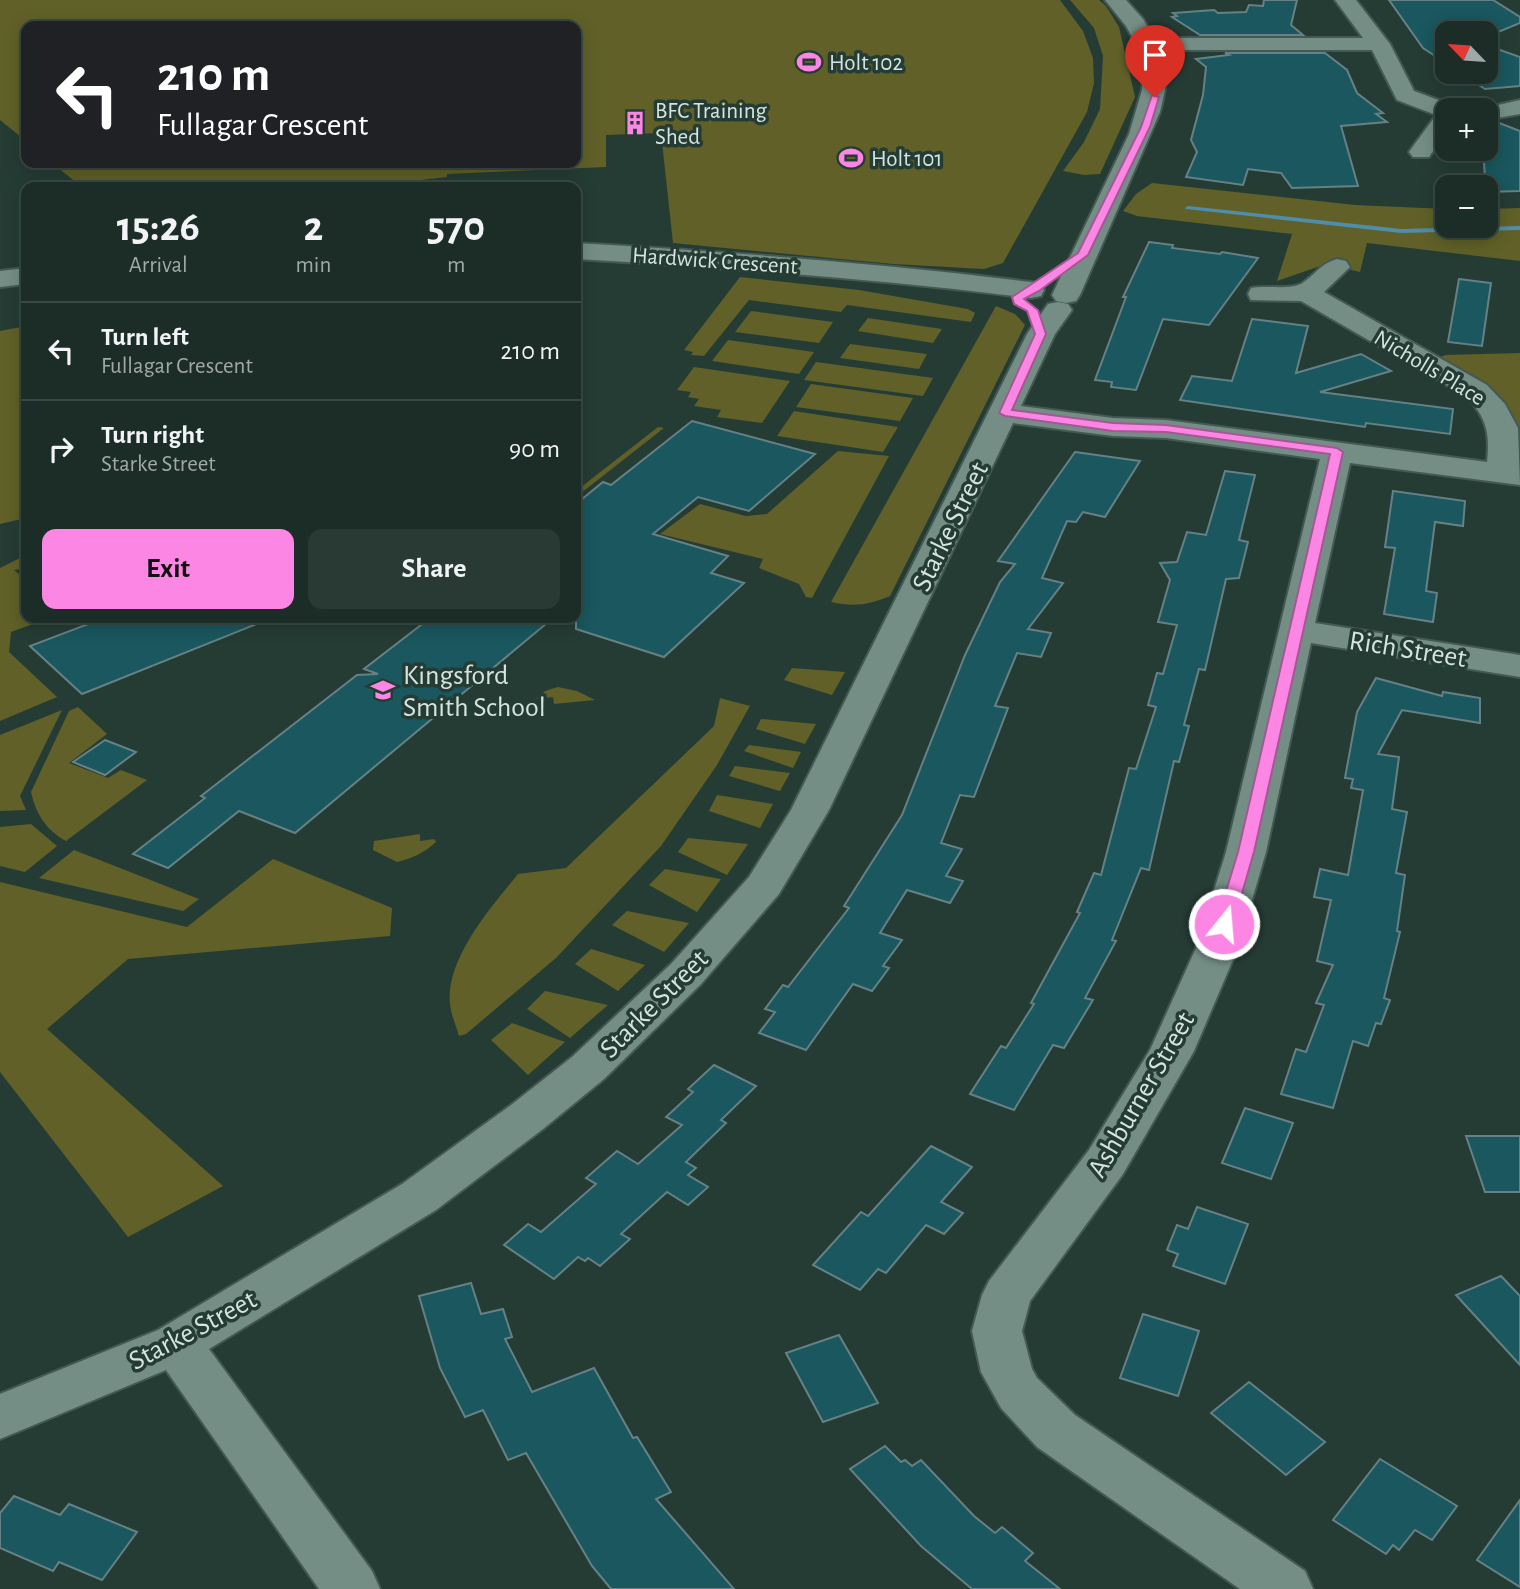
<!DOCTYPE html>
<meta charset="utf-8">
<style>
:root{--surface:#1c2d28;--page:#293934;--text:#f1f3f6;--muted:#a0a8a8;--line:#3a4945;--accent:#fc86e4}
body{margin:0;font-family:"Alegreya Sans",sans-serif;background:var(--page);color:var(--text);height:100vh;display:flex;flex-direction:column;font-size:26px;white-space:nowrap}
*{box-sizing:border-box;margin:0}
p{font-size:23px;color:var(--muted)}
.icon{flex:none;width:38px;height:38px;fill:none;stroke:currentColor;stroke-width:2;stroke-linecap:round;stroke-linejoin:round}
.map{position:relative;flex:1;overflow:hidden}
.drawer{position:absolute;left:21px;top:182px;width:560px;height:441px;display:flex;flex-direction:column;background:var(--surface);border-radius:14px;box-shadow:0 4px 18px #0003,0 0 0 2px var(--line)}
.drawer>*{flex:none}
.banner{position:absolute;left:21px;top:21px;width:560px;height:147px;border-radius:14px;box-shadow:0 4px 18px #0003,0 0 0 2px var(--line);background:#202124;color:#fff;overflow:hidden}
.needle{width:46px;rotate:295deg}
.fabs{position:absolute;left:1435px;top:21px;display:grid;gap:14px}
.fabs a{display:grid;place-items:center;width:63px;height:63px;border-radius:14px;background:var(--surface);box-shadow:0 4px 18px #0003,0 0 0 2px var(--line);font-size:35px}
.pin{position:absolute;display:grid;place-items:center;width:60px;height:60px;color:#fff;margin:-72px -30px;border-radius:50% 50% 50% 0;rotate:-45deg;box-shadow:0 0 7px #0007}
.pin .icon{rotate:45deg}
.me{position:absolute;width:77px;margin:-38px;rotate:17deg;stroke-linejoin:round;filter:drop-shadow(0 0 5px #0008)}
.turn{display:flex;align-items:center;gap:24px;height:147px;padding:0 21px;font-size:32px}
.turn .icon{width:91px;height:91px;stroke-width:2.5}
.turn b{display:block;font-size:49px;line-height:60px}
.eta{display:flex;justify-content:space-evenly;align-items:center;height:119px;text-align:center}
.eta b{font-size:42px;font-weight:700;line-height:49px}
.primary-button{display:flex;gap:14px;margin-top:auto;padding:14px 21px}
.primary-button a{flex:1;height:80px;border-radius:14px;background:var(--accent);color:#111;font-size:28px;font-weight:700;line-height:80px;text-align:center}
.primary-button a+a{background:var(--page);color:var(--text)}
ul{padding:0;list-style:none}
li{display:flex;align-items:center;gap:21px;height:98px;padding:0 21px;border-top:2px solid var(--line)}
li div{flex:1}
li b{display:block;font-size:26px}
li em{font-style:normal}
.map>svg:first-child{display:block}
</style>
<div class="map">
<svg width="1520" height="1589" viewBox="0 0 1520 1589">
<rect width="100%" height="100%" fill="#253c35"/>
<g fill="#606028">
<path d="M 0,0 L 1060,0 L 1083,31 L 1093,58 L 1094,83 L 1087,112 L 1003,263 L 984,269 L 893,264 L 673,243 L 661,133 L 606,135 L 606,167 L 447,174 L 447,177 L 359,187 L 82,187 L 52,163 L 576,163 L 576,26 L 26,26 L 26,141 L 0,120 Z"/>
<path d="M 1070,0 L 1099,0 L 1106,6 L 1119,27 L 1135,97 L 1100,174 L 1084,175 L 1063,171 L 1084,142 L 1100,109 L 1103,56 L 1094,28 Z"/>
<path d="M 1152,183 L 1355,205 L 1447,209 L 1447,226 L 1486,226 L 1486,209 L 1520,208 L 1520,261 L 1367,243 L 1360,272 L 1326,264 L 1277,281 L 1292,234 L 1137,216 L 1123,211 L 1136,194 Z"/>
<path d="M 740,277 L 859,290 L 968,309 L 975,313 L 971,322 L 847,305 L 841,312 L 749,300 L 704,356 L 691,355 L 693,352 L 684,350 Z"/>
<path d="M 996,306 L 1015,314 L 1025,325 L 890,596 C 869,605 853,607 831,602 Z"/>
<path d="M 751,311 L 833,322 L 819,343 L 735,332 Z"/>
<path d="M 868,318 L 942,329 L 933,343 L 858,331 Z"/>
<path d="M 26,326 L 26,518 L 0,524 L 0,331 Z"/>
<path d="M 728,340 L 814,352 L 799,374 L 712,361 Z"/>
<path d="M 850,344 L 927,354 L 919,369 L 840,358 Z"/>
<path d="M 1520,353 L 1520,466 L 1502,463 L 1503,424 L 1428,363 L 1445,355 Z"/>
<path d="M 816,362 L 933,378 L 923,396 L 804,380 Z"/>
<path d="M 694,367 L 790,381 L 762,423 L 717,417 L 721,410 L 694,406 L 699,399 L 688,397 L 691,392 L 677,390 Z"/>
<path d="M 811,384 L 913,398 L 900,421 L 796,407 Z"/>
<path d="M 794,411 L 898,427 L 883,452 L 777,436 Z"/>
<path d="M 658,427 L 664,428 L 576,497 L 576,491 Z"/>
<path d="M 838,451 L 889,456 L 812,598 L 806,597 L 799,584 L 759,568 L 763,559 L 660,534 L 700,504 L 746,516 L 767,514 Z"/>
<path d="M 26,555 L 26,572 L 22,569 L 14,570 L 26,580 L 26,618 L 49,618 L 11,632 L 9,652 L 57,697 L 0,721 L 0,568 Z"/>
<path d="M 792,668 L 845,672 L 832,695 L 784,680 Z"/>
<path d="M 558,687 L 577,691 L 595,700 L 554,704 L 553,697 L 536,699 L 545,691 Z"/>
<path d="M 720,698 L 750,706 L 717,765 L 661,846 L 556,958 L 466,1034 L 459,1036 C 456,1025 451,1015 450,1004 C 445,959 492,906 518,874 L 566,868 L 714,726 Z"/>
<path d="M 78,707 L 107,734 L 69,763 L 108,778 L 121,770 L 147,780 L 66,841 C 46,830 36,814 31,792 L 69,711 Z"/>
<path d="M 62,710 L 20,796 L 26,810 L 0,811 L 0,735 Z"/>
<path d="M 761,719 L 816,724 L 805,744 L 756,729 Z"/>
<path d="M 749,745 L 801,752 L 793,768 L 744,751 Z"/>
<path d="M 735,766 L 790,773 L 780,791 L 729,776 Z"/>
<path d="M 717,795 L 773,804 L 760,828 L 709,811 Z"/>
<path d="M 31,824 L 57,846 L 25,872 L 0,866 L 0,827 Z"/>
<path d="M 420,834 L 420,841 L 434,839 L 436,842 C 424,853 413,858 397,862 L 373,850 L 374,841 Z"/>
<path d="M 688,838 L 748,844 L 727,875 L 678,852 Z"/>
<path d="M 74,850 L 199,899 L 183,911 L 39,878 Z"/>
<path d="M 273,859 L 392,908 L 390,936 L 128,959 L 47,1029 L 223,1186 L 128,1237 L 0,1072 L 0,882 L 187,927 Z"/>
<path d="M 665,869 L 721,879 L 697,912 L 649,885 Z"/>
<path d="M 627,911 L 689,923 L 664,952 L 612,925 Z"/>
<path d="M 591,949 L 645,965 L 618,991 L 575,964 Z"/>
<path d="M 545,991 L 608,1005 L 570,1038 L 527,1009 Z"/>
<path d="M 512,1023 L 565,1042 L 528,1075 L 491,1040 Z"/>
</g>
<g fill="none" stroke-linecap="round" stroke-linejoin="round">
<path fill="#4f8daa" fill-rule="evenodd" d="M 1188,206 L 1401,229 L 1520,226 L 1520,230 L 1401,233 L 1186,209 L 1185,208 Z"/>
</g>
<g fill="#1a575e" stroke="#668185" stroke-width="2">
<path d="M 1264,0 L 1297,0 L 1291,25 L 1303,35 L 1200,35 L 1172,17 L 1177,16 L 1173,13 L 1214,10 L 1218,13 L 1246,12 L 1249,5 L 1263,6 Z"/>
<path d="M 1389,0 L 1493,0 L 1520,17 L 1520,23 L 1486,37 L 1486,33 L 1447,33 L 1447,64 L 1423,48 Z"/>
<path d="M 1486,45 L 1520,57 L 1520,86 L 1485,89 L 1459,72 L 1486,72 Z"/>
<path d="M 1225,53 L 1325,53 L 1347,70 L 1357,93 L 1383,113 L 1376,114 L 1387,122 L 1341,126 L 1358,186 L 1292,188 L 1281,173 L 1248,169 L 1243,185 L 1186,177 L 1197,152 L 1191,140 L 1203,95 L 1206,67 L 1196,59 L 1229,55 Z"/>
<path d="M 1494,121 L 1520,131 L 1520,191 L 1486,192 L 1483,149 L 1486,149 L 1486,122 Z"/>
<path d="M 1149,242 L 1173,245 L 1172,248 L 1220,254 L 1222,252 L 1258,258 L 1209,325 L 1163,319 L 1136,390 L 1111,387 L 1112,382 L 1095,380 L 1126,297 L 1123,297 Z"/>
<path d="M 1459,279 L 1491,283 L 1482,346 L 1448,342 Z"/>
<path d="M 1252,319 L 1308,326 L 1296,373 L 1361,354 L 1391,371 L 1320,392 L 1453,409 L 1450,434 L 1366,423 L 1365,427 L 1180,400 L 1192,376 L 1232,381 Z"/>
<path d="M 692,421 L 815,454 L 749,511 L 698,497 L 653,534 L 728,556 L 711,573 L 744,583 L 664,657 L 576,629 L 576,504 L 603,482 L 611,485 Z"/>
<path d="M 1075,452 L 1140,461 L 1105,517 L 1083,512 L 1076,522 L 1067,521 L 1042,578 L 1063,583 L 1028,629 L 1051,633 L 1041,657 L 1017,653 L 995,706 L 1008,708 L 974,797 L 960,795 L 941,843 L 962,849 L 946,876 L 963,881 L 950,903 L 907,890 L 880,933 L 902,940 L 883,966 L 889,968 L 872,991 L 853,984 L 806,1050 L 759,1033 L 775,1012 L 765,1009 L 783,985 L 788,987 L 849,908 L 844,906 L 902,815 L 965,655 L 1000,582 L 1015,564 L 998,561 Z"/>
<path d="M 1225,471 L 1255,475 L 1239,540 L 1248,542 L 1239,578 L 1226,579 L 1205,670 L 1199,669 L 1184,725 L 1189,726 L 1179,762 L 1174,761 L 1149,870 L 1141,868 L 1112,940 L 1116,941 L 1085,998 L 1093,1000 L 1064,1048 L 1053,1045 L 1014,1110 L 970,1094 L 1001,1046 L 1006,1048 L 1034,1004 L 1031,1003 L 1080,913 L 1077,912 L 1094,873 L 1101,875 L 1129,768 L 1136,769 L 1156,707 L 1148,705 L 1157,673 L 1163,674 L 1177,625 L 1158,622 L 1170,580 L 1160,563 L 1177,562 L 1187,532 L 1206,535 Z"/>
<path d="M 1393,491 L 1465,501 L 1463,526 L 1435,522 L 1426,591 L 1437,593 L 1433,622 L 1384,614 L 1395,548 L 1385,547 Z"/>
<path d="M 104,618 L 269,618 L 269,619 L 82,694 L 30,646 Z"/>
<path d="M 430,618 L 553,618 L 295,833 L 239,811 L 168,868 L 133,854 L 205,798 L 201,796 L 357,675 L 378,674 L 364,669 Z"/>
<path d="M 1376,678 L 1442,696 L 1443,692 L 1480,698 L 1480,723 L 1402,710 L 1378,754 L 1399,757 L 1392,809 L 1407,812 L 1396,873 L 1405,875 L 1397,931 L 1400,932 L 1384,998 L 1390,1000 L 1381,1024 L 1376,1023 L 1368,1046 L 1353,1041 L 1333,1108 L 1281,1094 L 1296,1049 L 1306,1052 L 1324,1005 L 1316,1003 L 1333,965 L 1317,961 L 1331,900 L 1314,897 L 1320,869 L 1348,875 L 1363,790 L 1351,788 L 1353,779 L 1345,778 L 1357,712 Z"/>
<path d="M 105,740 L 136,752 L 105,775 L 73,762 Z"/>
<path d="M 714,1065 L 756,1086 L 721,1120 L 726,1123 L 686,1162 L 696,1168 L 688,1175 L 708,1187 L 688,1205 L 667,1192 L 621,1234 L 630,1239 L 600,1266 L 588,1258 L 585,1261 L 578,1257 L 554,1279 L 504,1245 L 528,1224 L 541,1232 L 596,1184 L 586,1178 L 617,1151 L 638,1164 L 682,1125 L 666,1117 L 693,1092 L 688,1089 Z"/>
<path d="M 1245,1108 L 1293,1123 L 1271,1179 L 1222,1163 Z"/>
<path d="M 1466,1136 L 1520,1136 L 1520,1192 L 1485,1192 Z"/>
<path d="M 931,1146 L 972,1167 L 941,1202 L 963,1213 L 944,1234 L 926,1225 L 886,1273 L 878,1269 L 860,1290 L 813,1265 L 861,1212 L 868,1216 Z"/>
<path d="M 1197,1207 L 1248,1224 L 1225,1284 L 1173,1266 L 1178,1254 L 1167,1250 L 1177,1225 L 1188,1229 Z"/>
<path d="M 1501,1276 L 1520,1296 L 1520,1365 L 1456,1295 Z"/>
<path d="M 471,1283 L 481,1314 L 503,1309 L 512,1337 L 505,1339 L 532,1392 L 594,1368 L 633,1438 L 637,1437 L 671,1492 L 656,1499 L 734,1589 L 611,1589 L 592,1566 L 526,1453 L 508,1460 L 483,1410 L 465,1417 L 440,1368 L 419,1296 Z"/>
<path d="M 1143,1314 L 1199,1331 L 1178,1396 L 1120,1378 Z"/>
<path d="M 839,1335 L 878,1403 L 823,1422 L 786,1353 Z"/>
<path d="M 1249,1382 L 1325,1442 L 1286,1475 L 1211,1413 Z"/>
<path d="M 885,1446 L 901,1462 L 905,1460 L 912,1466 L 921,1460 L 974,1516 L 995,1533 L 1002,1527 L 1033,1553 L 1025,1561 L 1060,1589 L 972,1589 L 921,1546 L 850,1469 Z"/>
<path d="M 1380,1459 L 1457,1506 L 1432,1540 L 1415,1530 L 1399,1550 L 1393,1545 L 1386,1554 L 1333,1520 Z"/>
<path d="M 14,1496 L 60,1515 L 69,1504 L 137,1532 L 102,1580 L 59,1562 L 53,1571 L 0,1548 L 0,1513 Z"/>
<path d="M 1520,1500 L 1520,1587 L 1477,1560 Z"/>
</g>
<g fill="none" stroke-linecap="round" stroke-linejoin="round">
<g stroke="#445953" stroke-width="4">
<g id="minor">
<path d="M 1105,0 L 1126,0 L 1143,19 L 1154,38 L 1363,38 L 1335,0 L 1356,0 L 1390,44 L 1414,91 L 1455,106 L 1458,110 L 1447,110 L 1447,131 L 1429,157 L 1413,157 L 1409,152 L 1436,115 L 1397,100 L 1372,50 L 1160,50 L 1164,68 L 1165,90 L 1160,112 L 1080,295 L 1076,301 L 1066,303 L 1056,301 L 1052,295 L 1129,134 L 1142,90 L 1143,68 L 1137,46 L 1126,26 Z"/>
<path d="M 1520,100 L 1520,114 L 1486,120 L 1486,110 L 1476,110 Z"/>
<path d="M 576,243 C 728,252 880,263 1031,282 L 1041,284 L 1044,290 L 1041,296 L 1031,298 C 880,279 728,268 576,259 Z"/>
<path d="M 1337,259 L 1346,261 L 1350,267 L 1324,292 L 1487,385 L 1505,404 L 1518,428 L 1520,485 L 1350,463 L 1315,623 L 1520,655 L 1520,677 L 1311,643 L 1266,852 L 1238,948 L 1194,1051 L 1123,1174 L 1030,1301 L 1022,1331 L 1032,1369 L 1037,1378 L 1075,1415 L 1305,1571 L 1313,1589 L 1240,1589 L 1037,1447 L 1001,1408 L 981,1372 L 972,1331 L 982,1295 L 989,1281 L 1089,1150 L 1150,1050 L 1196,948 L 1226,852 L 1320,459 L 1166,438 L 1113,436 L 1013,423 L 829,810 L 779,894 L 701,984 L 604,1079 L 543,1129 L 436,1210 L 209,1349 L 372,1571 L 380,1589 L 319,1589 L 166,1370 L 0,1439 L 0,1394 L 158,1330 L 402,1184 L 511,1105 L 572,1057 L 671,964 L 749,877 L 791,810 L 1027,334 L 1048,304 L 1058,302 L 1068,304 L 1072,310 L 1055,334 L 1021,406 L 1113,418 L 1166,420 L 1487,462 C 1490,434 1487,418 1467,397 L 1301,301 L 1251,300 L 1248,294 L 1251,288 C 1266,285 1288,290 1301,284 C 1314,276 1321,263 1337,259 Z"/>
<path d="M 26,268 L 26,284 L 0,287 L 0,271 Z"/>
</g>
</g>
<use href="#minor" fill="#748e86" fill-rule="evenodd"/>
</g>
<path fill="#fc86e4" stroke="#a45794" stroke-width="2" d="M 1152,95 L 1159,97 L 1150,127 L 1088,255 L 1039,291 L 1024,299 L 1038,310 L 1046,334 L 1012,410 L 1113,423 L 1166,425 L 1337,448 L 1343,452 L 1254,852 L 1233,924 L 1224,929 L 1216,924 L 1238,852 L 1330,454 L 1166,432 L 1113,431 L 1005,416 L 999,413 L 1035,334 L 1027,311 L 1014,304 L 1012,297 L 1078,253 L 1141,127 Z"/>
<defs>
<g id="stadium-bare" transform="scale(1.89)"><path d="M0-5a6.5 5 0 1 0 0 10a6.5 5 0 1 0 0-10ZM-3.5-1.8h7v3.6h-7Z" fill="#fc86e4" stroke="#253c35" stroke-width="2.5" paint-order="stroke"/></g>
<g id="building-bare" transform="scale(1.89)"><path d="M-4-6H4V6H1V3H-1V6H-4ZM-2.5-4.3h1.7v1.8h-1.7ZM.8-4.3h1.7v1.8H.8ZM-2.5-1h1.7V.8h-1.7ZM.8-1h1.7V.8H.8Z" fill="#fc86e4" stroke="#253c35" stroke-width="2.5" paint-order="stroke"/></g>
<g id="school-bare" transform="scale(1.89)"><path d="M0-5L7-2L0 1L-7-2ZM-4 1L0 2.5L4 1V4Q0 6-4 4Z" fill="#fc86e4" stroke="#253c35" stroke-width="2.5" paint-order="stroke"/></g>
</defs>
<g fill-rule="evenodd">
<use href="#stadium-bare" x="809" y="62"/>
<use href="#building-bare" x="635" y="123"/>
<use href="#stadium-bare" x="851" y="158"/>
<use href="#school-bare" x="383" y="690"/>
</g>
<g text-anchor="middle" stroke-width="7" stroke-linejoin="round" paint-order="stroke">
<g font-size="23" fill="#d6e4df" stroke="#253c35" text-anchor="start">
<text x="829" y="70">Holt 102</text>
<text x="655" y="118">BFC Training<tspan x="655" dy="26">Shed</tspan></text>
<text x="871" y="166">Holt 101</text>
</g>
<g font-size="23" fill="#d6e4df" stroke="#253c35">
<text transform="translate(715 260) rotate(4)" y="8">Hardwick Crescent</text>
<text transform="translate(1430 367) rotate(31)" y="8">Nicholls Place</text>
</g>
<g font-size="28" fill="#d6e4df" stroke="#253c35">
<text transform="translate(949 526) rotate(-64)" y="10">Starke Street</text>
<text transform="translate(1408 648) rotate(9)" y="10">Rich Street</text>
<text transform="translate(653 1003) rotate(-45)" y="10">Starke Street</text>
<text transform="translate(1140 1094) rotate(-60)" y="10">Ashburner Street</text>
<text transform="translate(192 1329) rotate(-28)" y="10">Starke Street</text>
</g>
<g font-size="28" fill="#d6e4df" stroke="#253c35" text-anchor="start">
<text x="403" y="684">Kingsford<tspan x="403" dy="32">Smith School</tspan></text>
</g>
</g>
</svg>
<div class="fabs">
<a><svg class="needle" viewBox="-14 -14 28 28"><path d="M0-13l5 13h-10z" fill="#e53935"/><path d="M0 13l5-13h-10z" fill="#a0a8a8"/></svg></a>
<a>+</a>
<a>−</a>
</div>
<div class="pin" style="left:1155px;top:97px;background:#d93025"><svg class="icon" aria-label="arrive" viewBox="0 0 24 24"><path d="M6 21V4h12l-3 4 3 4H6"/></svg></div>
<svg class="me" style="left:1224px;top:924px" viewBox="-20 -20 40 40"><circle r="17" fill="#fc86e4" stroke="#fff" stroke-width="3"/><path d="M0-11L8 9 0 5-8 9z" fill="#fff"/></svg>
<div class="banner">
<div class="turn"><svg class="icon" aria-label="left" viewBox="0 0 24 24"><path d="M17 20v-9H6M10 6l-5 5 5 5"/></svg><div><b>210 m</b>Fullagar Crescent</div></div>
</div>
<section class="drawer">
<div class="eta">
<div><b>15:26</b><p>Arrival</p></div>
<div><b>2</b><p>min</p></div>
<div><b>570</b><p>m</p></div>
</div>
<ul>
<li><svg class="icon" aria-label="left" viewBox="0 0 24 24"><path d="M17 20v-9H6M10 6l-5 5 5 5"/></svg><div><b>Turn left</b><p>Fullagar Crescent</p></div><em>210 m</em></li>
<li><svg class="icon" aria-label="right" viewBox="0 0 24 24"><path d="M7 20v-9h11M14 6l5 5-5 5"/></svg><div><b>Turn right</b><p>Starke Street</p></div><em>90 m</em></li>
</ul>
<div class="primary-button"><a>Exit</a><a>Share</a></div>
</section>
</div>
